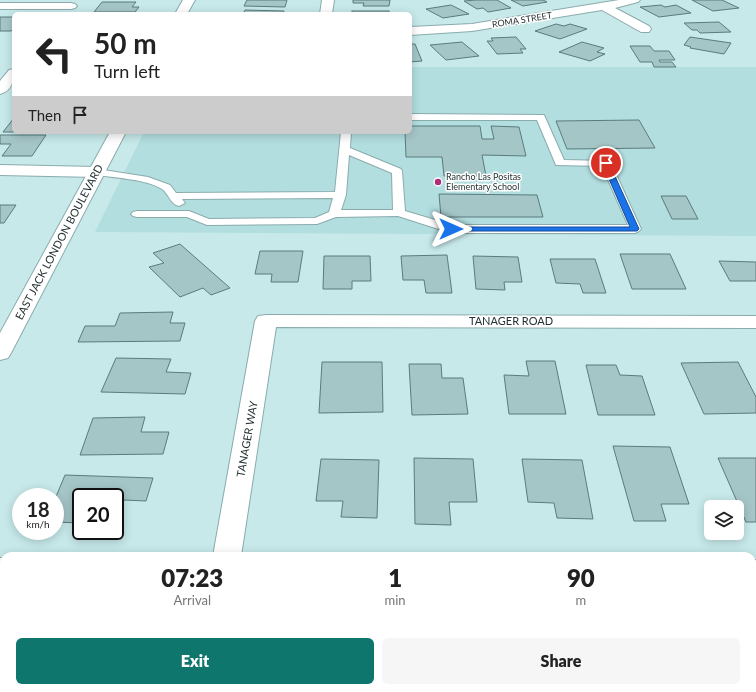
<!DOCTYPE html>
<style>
:root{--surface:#fff;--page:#f6f6f6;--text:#222;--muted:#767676;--accent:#0f766e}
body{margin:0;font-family:Lato,sans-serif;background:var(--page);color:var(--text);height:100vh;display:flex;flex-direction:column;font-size:15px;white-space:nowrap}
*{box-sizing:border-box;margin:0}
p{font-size:13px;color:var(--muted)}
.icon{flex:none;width:22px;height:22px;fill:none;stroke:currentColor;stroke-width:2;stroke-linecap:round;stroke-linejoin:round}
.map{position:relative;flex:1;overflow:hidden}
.sheet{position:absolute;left:0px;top:552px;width:756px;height:140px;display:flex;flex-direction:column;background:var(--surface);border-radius:12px 12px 0 0;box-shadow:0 2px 10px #0003}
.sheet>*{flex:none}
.guide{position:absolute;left:12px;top:12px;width:400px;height:122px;border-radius:6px;box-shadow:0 2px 10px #0003;background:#fff;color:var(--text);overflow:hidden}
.tools{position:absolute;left:704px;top:500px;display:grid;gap:8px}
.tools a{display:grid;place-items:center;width:40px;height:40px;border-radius:6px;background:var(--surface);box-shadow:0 2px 10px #0003;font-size:20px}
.speed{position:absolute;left:12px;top:488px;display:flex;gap:8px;font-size:20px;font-weight:700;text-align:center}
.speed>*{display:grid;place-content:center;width:52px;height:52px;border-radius:50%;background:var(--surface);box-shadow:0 2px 10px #0003;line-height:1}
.speed small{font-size:10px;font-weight:400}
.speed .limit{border:2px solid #111;border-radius:6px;background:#fff;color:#111}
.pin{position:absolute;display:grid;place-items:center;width:34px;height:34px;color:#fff;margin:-17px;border:2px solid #fff;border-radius:50%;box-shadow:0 1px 4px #0007}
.me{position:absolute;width:44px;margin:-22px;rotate:90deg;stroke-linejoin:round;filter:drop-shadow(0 0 3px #0008)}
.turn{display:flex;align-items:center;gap:14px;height:84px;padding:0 16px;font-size:18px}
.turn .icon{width:52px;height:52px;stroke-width:2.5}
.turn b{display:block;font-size:28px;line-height:34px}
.then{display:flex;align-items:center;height:38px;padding:0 16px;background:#0003;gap:8px;font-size:15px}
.eta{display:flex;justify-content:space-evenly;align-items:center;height:68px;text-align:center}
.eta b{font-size:24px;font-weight:800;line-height:28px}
.action{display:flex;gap:8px;margin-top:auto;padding:8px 16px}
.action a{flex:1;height:46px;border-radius:6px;background:var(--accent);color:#fff;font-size:16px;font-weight:800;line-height:46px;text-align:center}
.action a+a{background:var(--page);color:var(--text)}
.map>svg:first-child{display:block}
</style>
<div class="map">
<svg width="756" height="692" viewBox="0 0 756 692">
<rect width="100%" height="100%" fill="#c7e9ea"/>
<path fill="#b2dee0" d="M 410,67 L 756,67 L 756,236 L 95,232 L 144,132 L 410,132 Z"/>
<g fill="#a5c6c7" stroke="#5b7b7c">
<path d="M 247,0 L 287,0 L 285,7 L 244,6 Z"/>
<path d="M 353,0 L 390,0 L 389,6 L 363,6 L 364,3 L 353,3 Z"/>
<path d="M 476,0 L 497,0 L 511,8 L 488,12 L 483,8 L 477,9 L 464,1 Z"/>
<path d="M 511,0 L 543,0 L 547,2 L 523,6 Z"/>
<path d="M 692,0 L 722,0 L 739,8 L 713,11 Z"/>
<path d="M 102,2 L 136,2 L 132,7 L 139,7 L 135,12 L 94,12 Z"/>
<path d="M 451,5 L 469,14 L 443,18 L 426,9 Z"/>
<path d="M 661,5 L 665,7 L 676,5 L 691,13 L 659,17 L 640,7 Z"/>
<path d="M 245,10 L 284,11 L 283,14 L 243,14 Z"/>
<rect x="352" y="11" width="37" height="3"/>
<path d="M 0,17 L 14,17 L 14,28 L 11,31 L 0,31 Z"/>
<path d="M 719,22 L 731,32 L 700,33 L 697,30 L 692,30 L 684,23 Z"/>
<path d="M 556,24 L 564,26 L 570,24 L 587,29 L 560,39 L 535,31 Z"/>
<path d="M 516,37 L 526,49 L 520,49 L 523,53 L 497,54 L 487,41 L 493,41 L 491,38 Z"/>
<path d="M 690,37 L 731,43 L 724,54 L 690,48 L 691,47 L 684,45 Z"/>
<path d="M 462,42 L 479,56 L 446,60 L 430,45 Z"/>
<path d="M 582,42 L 604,48 L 597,52 L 605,54 L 590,61 L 559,52 Z"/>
<path d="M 410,44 L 415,44 L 422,61 L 410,62 Z"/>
<path d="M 630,46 L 650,46 L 654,51 L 669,51 L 675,60 L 659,60 L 660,62 L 672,62 L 676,67 L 654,67 L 652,62 L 640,62 Z"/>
<path d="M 14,118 L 14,132 L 42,132 L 3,132 Z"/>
<path d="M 639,120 L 655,148 L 567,149 L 556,121 Z"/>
<path d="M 410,126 L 480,126 L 482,139 L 494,139 L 491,126 L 519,127 L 526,156 L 482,155 L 486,176 L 444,176 L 442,157 L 406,157 L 405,132 L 410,132 Z"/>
<path d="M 0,135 L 46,135 L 32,156 L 2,156 L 11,144 L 0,144 Z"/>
<path d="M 439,194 L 537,195 L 543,217 L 441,217 Z"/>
<path d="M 661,196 L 686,196 L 698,219 L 672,219 Z"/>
<path d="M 0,205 L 16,205 L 4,223 L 0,223 Z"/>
<path d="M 180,244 L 230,288 L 211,295 L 203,288 L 180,297 L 149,267 L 164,263 L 153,253 Z"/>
<path d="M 260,251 L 303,251 L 298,282 L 271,282 L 272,274 L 255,274 Z"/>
<path d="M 620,254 L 670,254 L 686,289 L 632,289 Z"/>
<path d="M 447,255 L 452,293 L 426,293 L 424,280 L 403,280 L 401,256 Z"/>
<path d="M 324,256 L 370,256 L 371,281 L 352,281 L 352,289 L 323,289 Z"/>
<path d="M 473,256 L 518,257 L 522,282 L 504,282 L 505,290 L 476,289 Z"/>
<path d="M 550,259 L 595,259 L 606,293 L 583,293 L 580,284 L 556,283 Z"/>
<path d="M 719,261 L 756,262 L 756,281 L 730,281 Z"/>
<path d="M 173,312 L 170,323 L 185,323 L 180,341 L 78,342 L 85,326 L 115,326 L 120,313 Z"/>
<path d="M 116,358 L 171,359 L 166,372 L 191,373 L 185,394 L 101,392 Z"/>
<path d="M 526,361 L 555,361 L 566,414 L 509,414 L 504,375 L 529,376 Z"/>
<path d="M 322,362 L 382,362 L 383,412 L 319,413 Z"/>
<path d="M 738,362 L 756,397 L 756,413 L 704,414 L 681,363 Z"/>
<path d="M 409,364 L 441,364 L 442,378 L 463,378 L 468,414 L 412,415 Z"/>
<path d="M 586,365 L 616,365 L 620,375 L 642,376 L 655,415 L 598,415 Z"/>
<path d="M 145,417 L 141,432 L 169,432 L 163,454 L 80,455 L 93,418 Z"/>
<path d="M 613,446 L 670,447 L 689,504 L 661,504 L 666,521 L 634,521 Z"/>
<path d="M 414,458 L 473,459 L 477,502 L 449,502 L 451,525 L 415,524 Z"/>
<path d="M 718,458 L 756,458 L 756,522 L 746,522 Z"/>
<path d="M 321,459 L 379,460 L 377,518 L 341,517 L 343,501 L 316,501 Z"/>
<path d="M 522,459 L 582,460 L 593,519 L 557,518 L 554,503 L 528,502 Z"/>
<path d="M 65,475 L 153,478 L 146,501 L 124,500 L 115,524 L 115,497 L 81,497 L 81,523 L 55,522 L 55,499 Z"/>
<path d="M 1,653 L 4,653 L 4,688 L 72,688 L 71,692 L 0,692 Z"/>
<path d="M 752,653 L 756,653 L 756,692 L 677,692 L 676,688 L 752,688 Z"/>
<path d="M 112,688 L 213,688 L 212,692 L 111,692 Z"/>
<path d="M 253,688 L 353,688 L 352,692 L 252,692 Z"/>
<path d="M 394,688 L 493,688 L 494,692 L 394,692 Z"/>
<path d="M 513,688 L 630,688 L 631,692 L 513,692 Z"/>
</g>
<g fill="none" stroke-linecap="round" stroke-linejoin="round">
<g stroke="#8aabac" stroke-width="2">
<path id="service" d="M 410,114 L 544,115 L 564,160 L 610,161 L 641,229 L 639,231 L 635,233 L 451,233 L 398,216 L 336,217 L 317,224 L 207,225 L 187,217 L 137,217 L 133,216 L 131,214 L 133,212 L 137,211 L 189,211 L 209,219 L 315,218 L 329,212 L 333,198 L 182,199 L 185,203 L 179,206 C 170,204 169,194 162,189 C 146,179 116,178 97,175 L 92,172 L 97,169 L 148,177 L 170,185 L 176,193 L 335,192 L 341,132 L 351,132 L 350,148 L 401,169 L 402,171 L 405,211 L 452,225 L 628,225 L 602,166 L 556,165 L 537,120 L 410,120 ZM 349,155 L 392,173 L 393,210 L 341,210 L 346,195 Z"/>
</g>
<g stroke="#8aabac" stroke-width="2">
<g id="minor">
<path d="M 322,0 L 334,0 L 332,14 L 320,14 Z"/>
<path d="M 619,0 L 640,0 L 638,2 L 615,8 L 649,26 L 651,29 L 649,32 L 641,32 L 602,10 L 472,31 L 410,35 L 410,27 L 472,24 Z"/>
<path d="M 0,3 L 71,3 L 75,4 L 77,6 L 75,8 L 71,9 L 0,9 Z"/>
<path d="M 14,69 C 14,80 12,91 0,94 L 0,81 L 9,70 Z"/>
<path d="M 0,165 L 97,167 L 103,168 L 105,172 L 103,176 L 97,177 L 0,175 Z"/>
<path d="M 266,315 L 756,316 L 756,328 L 276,327 L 241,556 L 213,556 L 255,321 L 258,316 Z"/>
<rect x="0" y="558" width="4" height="22"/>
<rect x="752" y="560" width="4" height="22"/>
</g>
</g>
<g stroke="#8aabac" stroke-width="2">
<g id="secondary">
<path d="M 183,0 L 195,0 L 187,14 L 175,14 Z"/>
<path d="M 110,132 L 126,132 L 11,353 L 8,358 L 0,360 L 0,333 Z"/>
</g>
</g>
<use href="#service" fill="#fff" fill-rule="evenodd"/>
<use href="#minor" fill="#fff" fill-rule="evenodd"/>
<use href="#secondary" fill="#fff" fill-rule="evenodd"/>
</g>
<path fill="#1a73e8" stroke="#114b97" d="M 603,162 L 609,163 L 639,229 L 637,231 L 451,231 L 447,229 L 451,227 L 630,227 L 602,163 Z"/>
<circle fill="#af2e7a" stroke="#fff" stroke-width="1.5" cx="438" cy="182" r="4"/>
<g text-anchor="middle" stroke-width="3" stroke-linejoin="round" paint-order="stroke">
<g font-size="9" fill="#243132" stroke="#fff">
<text transform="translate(522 20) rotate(-9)" y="3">ROMA STREET</text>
</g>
<g font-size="9" fill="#243132" stroke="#fff" text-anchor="start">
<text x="446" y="180">Rancho Las Positas<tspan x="446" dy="10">Elementary School</tspan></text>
</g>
<g font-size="11" fill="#243132" stroke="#fff">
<text transform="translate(59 242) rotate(-62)" y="4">EAST JACK LONDON BOULEVARD</text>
<text x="511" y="325">TANAGER ROAD</text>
<text transform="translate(247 439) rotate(-80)" y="4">TANAGER WAY</text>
</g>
</g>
</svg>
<div class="tools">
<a><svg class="icon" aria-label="layers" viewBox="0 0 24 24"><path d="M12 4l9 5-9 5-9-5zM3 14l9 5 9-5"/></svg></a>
</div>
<div class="speed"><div>18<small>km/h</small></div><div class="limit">20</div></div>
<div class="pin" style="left:606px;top:163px;background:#d93025"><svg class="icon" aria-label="arrive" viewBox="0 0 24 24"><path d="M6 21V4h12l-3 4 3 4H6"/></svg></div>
<svg class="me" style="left:451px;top:229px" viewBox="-20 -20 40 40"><path d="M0-17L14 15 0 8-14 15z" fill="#1a73e8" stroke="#fff" stroke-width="4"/></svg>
<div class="guide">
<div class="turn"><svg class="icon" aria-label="left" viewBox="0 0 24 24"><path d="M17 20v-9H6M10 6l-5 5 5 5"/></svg><div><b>50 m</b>Turn left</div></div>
<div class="then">Then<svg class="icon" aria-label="arrive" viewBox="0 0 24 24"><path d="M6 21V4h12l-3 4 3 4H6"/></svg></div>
</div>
<section class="sheet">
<div class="eta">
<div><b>07:23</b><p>Arrival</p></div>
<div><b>1</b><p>min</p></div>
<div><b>90</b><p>m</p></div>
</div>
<div class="action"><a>Exit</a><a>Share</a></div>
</section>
</div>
